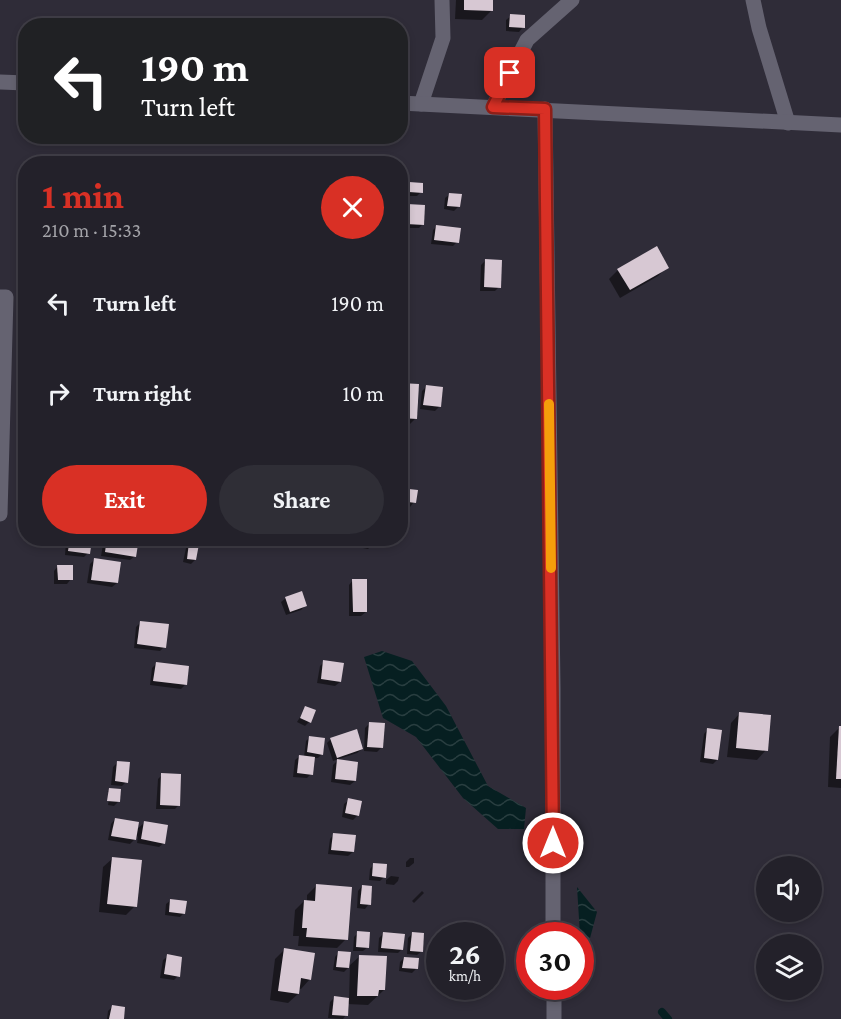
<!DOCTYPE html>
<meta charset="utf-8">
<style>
:root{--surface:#23212a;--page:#2f2e36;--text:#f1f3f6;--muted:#a3a3a8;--line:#403e47;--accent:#d93025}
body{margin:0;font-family:"Crimson Pro",serif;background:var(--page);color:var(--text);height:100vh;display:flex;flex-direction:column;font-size:22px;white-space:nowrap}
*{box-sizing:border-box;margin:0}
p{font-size:20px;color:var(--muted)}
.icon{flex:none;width:33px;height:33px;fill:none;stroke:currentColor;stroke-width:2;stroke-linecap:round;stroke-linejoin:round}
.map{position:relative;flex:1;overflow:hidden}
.drawer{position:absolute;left:18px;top:156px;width:390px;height:390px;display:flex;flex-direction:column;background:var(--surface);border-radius:24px;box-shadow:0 3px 9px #0003,0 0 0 2px var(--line)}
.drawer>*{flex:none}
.banner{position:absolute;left:18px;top:18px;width:390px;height:126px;border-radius:24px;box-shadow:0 3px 9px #0003,0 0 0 2px var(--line);background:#202124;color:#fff;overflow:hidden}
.tools{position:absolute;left:756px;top:856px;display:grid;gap:12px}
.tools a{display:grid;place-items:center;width:66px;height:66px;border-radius:50%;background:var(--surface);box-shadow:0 3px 9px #0003,0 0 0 2px var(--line);font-size:30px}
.speed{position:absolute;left:426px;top:922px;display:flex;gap:12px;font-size:30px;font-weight:700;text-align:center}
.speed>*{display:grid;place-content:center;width:78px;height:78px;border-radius:50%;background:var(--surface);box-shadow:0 3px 9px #0003,0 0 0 2px var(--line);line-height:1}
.speed small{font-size:15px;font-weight:400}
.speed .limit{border:9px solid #d22;background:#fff;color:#111}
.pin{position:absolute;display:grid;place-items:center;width:51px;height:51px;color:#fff;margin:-26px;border-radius:12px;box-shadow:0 3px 9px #0006}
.me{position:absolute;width:66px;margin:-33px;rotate:0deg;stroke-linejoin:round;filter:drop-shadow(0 0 4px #0008)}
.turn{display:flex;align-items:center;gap:21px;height:126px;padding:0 24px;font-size:27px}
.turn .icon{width:78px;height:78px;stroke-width:2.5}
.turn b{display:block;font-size:42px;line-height:51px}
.round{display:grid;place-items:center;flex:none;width:63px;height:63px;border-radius:32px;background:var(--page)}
.head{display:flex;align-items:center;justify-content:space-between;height:102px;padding:0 24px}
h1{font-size:36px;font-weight:700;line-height:45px;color:var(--accent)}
.button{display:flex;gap:12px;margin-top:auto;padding:12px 24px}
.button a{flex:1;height:69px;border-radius:36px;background:var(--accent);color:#fff;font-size:24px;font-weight:700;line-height:69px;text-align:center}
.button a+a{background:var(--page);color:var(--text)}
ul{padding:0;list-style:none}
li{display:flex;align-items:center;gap:18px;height:90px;padding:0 24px}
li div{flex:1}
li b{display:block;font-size:22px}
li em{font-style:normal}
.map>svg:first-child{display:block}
</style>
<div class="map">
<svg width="841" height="1019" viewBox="0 0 841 1019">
<defs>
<pattern id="water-waves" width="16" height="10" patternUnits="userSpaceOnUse" patternTransform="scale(1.5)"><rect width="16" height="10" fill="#061f21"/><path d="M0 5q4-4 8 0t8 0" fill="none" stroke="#293e40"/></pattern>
</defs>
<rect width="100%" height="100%" fill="#2f2c38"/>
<g fill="url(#water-waves)">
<path d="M 382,651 L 412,661 L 446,706 L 488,786 L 526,808 L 524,829 L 498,829 L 463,798 L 416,737 L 383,718 L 364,657 Z"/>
<path d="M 577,887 L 597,912 L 582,968 Z"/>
</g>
<g fill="#0007">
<path d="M 456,0 L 492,0 L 491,11 L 482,20 L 455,19 Z"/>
<path d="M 511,16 L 523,27 L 519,32 L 506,31 L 506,20 Z"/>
<path d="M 410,184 L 421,192 L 417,196 L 405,196 L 406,188 Z"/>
<path d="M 450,194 L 459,206 L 454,211 L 444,209 L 445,198 Z"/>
<path d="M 408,206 L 423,224 L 419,228 L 403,228 L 403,210 Z"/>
<path d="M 437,226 L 457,242 L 453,246 L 431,244 L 433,230 Z"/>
<path d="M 485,261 L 499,287 L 495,291 L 480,291 L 481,265 Z"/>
<path d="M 667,267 L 658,276 L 620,298 L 609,279 L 618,270 Z"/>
<path d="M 400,385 L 416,418 L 407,427 L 400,427 Z"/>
<path d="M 427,386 L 439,407 L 435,411 L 420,409 L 422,391 Z"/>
<path d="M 400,489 L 414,502 L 410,507 L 400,505 Z"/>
<path d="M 69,538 L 79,538 L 88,553 L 84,557 L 65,555 L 66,542 Z"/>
<path d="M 187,538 L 200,538 L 196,542 Z"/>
<path d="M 278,538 L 298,538 L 286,548 Z"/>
<path d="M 364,538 L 373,538 L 373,544 L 368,549 L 363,548 Z"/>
<path d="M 104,539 L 138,539 L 135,556 L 130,560 L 101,556 Z"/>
<path d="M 190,544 L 195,560 L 191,564 L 183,562 L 186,548 Z"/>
<path d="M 94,560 L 117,583 L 112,587 L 87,583 L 90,564 Z"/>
<path d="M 58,566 L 71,579 L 67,584 L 54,584 L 54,571 Z"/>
<path d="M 353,580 L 366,612 L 361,616 L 349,616 L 349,585 Z"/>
<path d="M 286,598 L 305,606 L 301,610 L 286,615 L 281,602 Z"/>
<path d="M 141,622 L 164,647 L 160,651 L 134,648 L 136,627 Z"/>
<path d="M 324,662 L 342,664 L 340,682 L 335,686 L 317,683 L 320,666 Z"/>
<path d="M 156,664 L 185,685 L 181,689 L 150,685 L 152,668 Z"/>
<path d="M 306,708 L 309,722 L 305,726 L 297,722 Z"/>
<path d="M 740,713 L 766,750 L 757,760 L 727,757 L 731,723 Z"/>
<path d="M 369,724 L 382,747 L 377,752 L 364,751 L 365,728 Z"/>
<path d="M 839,728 L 841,728 L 841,788 L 828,787 L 830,737 Z"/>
<path d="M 708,729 L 717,760 L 713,764 L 700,762 L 704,734 Z"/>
<path d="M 310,737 L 322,754 L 318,758 L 313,758 L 311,774 L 307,778 L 293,777 L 295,760 L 300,756 L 304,757 L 306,741 Z"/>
<path d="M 331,739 L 362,749 L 357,753 L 333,761 L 327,743 Z"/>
<path d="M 337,761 L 355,781 L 350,785 L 331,782 L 333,765 Z"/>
<path d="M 117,763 L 126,782 L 122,786 L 111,785 L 113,767 Z"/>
<path d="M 162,775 L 179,805 L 175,809 L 156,809 L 158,779 Z"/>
<path d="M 110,790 L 118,802 L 114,806 L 108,805 L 110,792 L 107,792 Z"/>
<path d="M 349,800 L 360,802 L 357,816 L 353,820 L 342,817 L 344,804 Z"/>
<path d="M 115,819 L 136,830 L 144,823 L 164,843 L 159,847 L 137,843 L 138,836 L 130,844 L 108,840 L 111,824 Z"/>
<path d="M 334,834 L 353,852 L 348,856 L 328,854 L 330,839 Z"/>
<path d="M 113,858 L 135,906 L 126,915 L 99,912 L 103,867 Z"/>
<path d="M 410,858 L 414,858 L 414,863 L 409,867 L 406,867 L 406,862 Z"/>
<path d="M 374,864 L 384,877 L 380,881 L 369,880 L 370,869 Z"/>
<path d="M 391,876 L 399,877 L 398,881 L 394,885 L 386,884 L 386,880 Z"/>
<path d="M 316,886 L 346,939 L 337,948 L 298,946 L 299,936 L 293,936 L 295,910 L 304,901 L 307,901 L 307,895 Z"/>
<path d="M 362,886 L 369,904 L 365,909 L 357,908 L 358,891 Z"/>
<path d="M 422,891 L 424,893 L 414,903 L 412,901 Z"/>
<path d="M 171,900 L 184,913 L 180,917 L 165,915 L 166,904 Z"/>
<path d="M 358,933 L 368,947 L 363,951 L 353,951 L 354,937 Z"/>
<path d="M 383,934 L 402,949 L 398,953 L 378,952 L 379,938 Z"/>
<path d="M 412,934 L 422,951 L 417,955 L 407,954 L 408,938 Z"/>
<path d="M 284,950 L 310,979 L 301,989 L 298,988 L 298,994 L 288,1003 L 270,1000 L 275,959 Z"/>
<path d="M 339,952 L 348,968 L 344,972 L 333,970 L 335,957 Z"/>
<path d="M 168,956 L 178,976 L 174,980 L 160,978 L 163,960 Z"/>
<path d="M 360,956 L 384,990 L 368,1005 L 347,1004 L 346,1015 L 343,1019 L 328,1018 L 330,1002 L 334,998 L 349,999 L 350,965 Z"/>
<path d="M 404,958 L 416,969 L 412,973 L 399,971 L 400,962 Z"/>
<path d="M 112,1007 L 122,1019 L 107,1019 L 108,1011 Z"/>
</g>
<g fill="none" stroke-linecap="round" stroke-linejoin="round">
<path stroke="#061f21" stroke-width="8" d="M 662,1012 L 668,1019"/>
</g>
<g fill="#d7c8d3">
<path d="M 464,0 L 493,0 L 493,11 L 464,10 Z"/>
<path d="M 510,14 L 525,15 L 525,28 L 509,27 Z"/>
<path d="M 409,182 L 423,183 L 423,193 L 409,192 Z"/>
<path d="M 449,193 L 462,194 L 460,207 L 447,206 Z"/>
<path d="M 407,204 L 425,205 L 424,225 L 406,224 Z"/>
<path d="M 436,225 L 461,228 L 459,243 L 434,240 Z"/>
<path d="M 657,246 L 669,268 L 630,290 L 617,269 Z"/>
<path d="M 485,259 L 502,260 L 501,288 L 484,287 Z"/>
<path d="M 400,383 L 419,384 L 417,419 L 400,418 Z"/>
<path d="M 426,385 L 443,387 L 441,407 L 423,405 Z"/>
<path d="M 400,488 L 418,490 L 416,503 L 400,501 Z"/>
<path d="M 70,538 L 92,539 L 90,554 L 68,551 Z"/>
<path d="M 107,538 L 139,538 L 136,557 L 105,552 Z"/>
<path d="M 189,542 L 199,544 L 196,560 L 187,559 Z"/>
<path d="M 94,558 L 121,562 L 118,583 L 91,580 Z"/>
<path d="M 57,565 L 73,565 L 73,580 L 58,580 Z"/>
<path d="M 352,579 L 367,579 L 367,612 L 353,612 Z"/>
<path d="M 302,591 L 307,606 L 290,612 L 285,597 Z"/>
<path d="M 140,621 L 169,624 L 166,648 L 137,644 Z"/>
<path d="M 323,660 L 344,663 L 341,682 L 321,679 Z"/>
<path d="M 156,662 L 189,666 L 187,685 L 153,681 Z"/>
<path d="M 305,706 L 316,710 L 311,723 L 300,718 Z"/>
<path d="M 739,712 L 771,715 L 768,751 L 736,748 Z"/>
<path d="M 369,722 L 385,723 L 383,748 L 367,747 Z"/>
<path d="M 839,726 L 841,726 L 841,779 L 836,779 Z"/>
<path d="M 707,728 L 722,730 L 718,760 L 704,758 Z"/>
<path d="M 357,729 L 363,749 L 337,758 L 330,738 Z"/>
<path d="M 309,736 L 325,738 L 323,755 L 307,752 Z"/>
<path d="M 299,755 L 315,757 L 313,775 L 297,773 Z"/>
<path d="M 337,759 L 358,762 L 356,781 L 335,779 Z"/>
<path d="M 117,761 L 130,762 L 128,783 L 115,781 Z"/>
<path d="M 161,773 L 181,774 L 180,806 L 160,805 Z"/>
<path d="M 109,788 L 121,789 L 120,802 L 107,801 Z"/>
<path d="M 348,798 L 362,801 L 359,816 L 345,813 Z"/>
<path d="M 115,818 L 139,822 L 136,840 L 111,836 Z"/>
<path d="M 144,821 L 168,825 L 165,844 L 141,839 Z"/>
<path d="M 333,833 L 356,835 L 354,852 L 331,850 Z"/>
<path d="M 112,857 L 142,860 L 137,907 L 107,904 Z"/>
<path d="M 373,863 L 387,864 L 386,878 L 372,876 Z"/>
<path d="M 316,884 L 352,887 L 348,940 L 306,937 L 307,928 L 302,928 L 304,900 L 315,901 Z"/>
<path d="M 362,885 L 372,886 L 371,905 L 360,904 Z"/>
<path d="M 170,899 L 187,901 L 185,914 L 169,912 Z"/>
<path d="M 357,931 L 370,932 L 369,948 L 356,947 Z"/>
<path d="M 383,932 L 405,934 L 403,950 L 381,948 Z"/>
<path d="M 412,932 L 424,933 L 423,952 L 410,951 Z"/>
<path d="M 284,948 L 315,953 L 311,980 L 301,978 L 299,994 L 278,991 Z"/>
<path d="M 338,951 L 351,952 L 349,968 L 336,967 Z"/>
<path d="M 167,954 L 182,957 L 180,977 L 164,974 Z"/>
<path d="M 359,955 L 387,956 L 385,990 L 379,990 L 378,996 L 357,996 Z"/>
<path d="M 404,957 L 419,958 L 418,969 L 402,968 Z"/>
<path d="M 334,996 L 349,998 L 348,1016 L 332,1015 Z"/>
<path d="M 112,1005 L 125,1007 L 124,1019 L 109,1019 Z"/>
</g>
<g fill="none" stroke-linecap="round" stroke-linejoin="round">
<g stroke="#656371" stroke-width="15">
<path d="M 753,0 L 759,28 L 788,123"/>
<path d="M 421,104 L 443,38 L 442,0"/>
<path d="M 493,107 L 527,40 L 572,0"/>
<path d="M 545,109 L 553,688 L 553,936"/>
<path d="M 0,297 L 6,297 L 0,514"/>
<path d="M 554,987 L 554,1019"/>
</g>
<g stroke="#656371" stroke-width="15">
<path d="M 0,82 L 26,83"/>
<path d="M 400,103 L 841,125"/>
</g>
</g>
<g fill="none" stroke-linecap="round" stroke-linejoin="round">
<g stroke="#8d1f18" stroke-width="15">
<path id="route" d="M 510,73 L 493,107 L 545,109 L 553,843"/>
</g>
<use href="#route" stroke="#d93025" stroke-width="10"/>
<path stroke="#f59e0b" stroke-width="10" d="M 549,404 L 551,568"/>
</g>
</svg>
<div class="tools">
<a><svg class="icon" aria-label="sound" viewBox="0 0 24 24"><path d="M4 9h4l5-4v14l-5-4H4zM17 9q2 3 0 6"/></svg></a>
<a><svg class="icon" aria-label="layers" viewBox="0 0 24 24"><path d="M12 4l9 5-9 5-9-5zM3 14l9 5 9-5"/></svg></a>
</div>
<div class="speed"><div>26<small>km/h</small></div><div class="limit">30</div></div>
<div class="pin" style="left:510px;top:73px;background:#d93025"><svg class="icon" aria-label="arrive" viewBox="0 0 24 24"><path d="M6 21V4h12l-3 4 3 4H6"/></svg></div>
<svg class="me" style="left:553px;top:843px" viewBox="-20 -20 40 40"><circle r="17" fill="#d93025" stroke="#fff" stroke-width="3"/><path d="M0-11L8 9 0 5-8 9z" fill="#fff"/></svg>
<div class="banner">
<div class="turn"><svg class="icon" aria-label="left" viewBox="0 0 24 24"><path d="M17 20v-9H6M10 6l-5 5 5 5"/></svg><div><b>190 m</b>Turn left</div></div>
</div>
<section class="drawer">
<div class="head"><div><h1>1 min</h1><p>210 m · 15:33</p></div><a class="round" style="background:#d93025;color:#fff"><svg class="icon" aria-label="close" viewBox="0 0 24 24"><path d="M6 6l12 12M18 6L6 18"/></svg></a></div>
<ul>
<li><svg class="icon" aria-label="left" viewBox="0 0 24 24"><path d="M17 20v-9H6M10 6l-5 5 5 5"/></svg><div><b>Turn left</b></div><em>190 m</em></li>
<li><svg class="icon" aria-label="right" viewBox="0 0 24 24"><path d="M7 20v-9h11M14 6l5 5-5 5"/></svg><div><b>Turn right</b></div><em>10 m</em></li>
</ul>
<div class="button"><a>Exit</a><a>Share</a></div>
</section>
</div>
